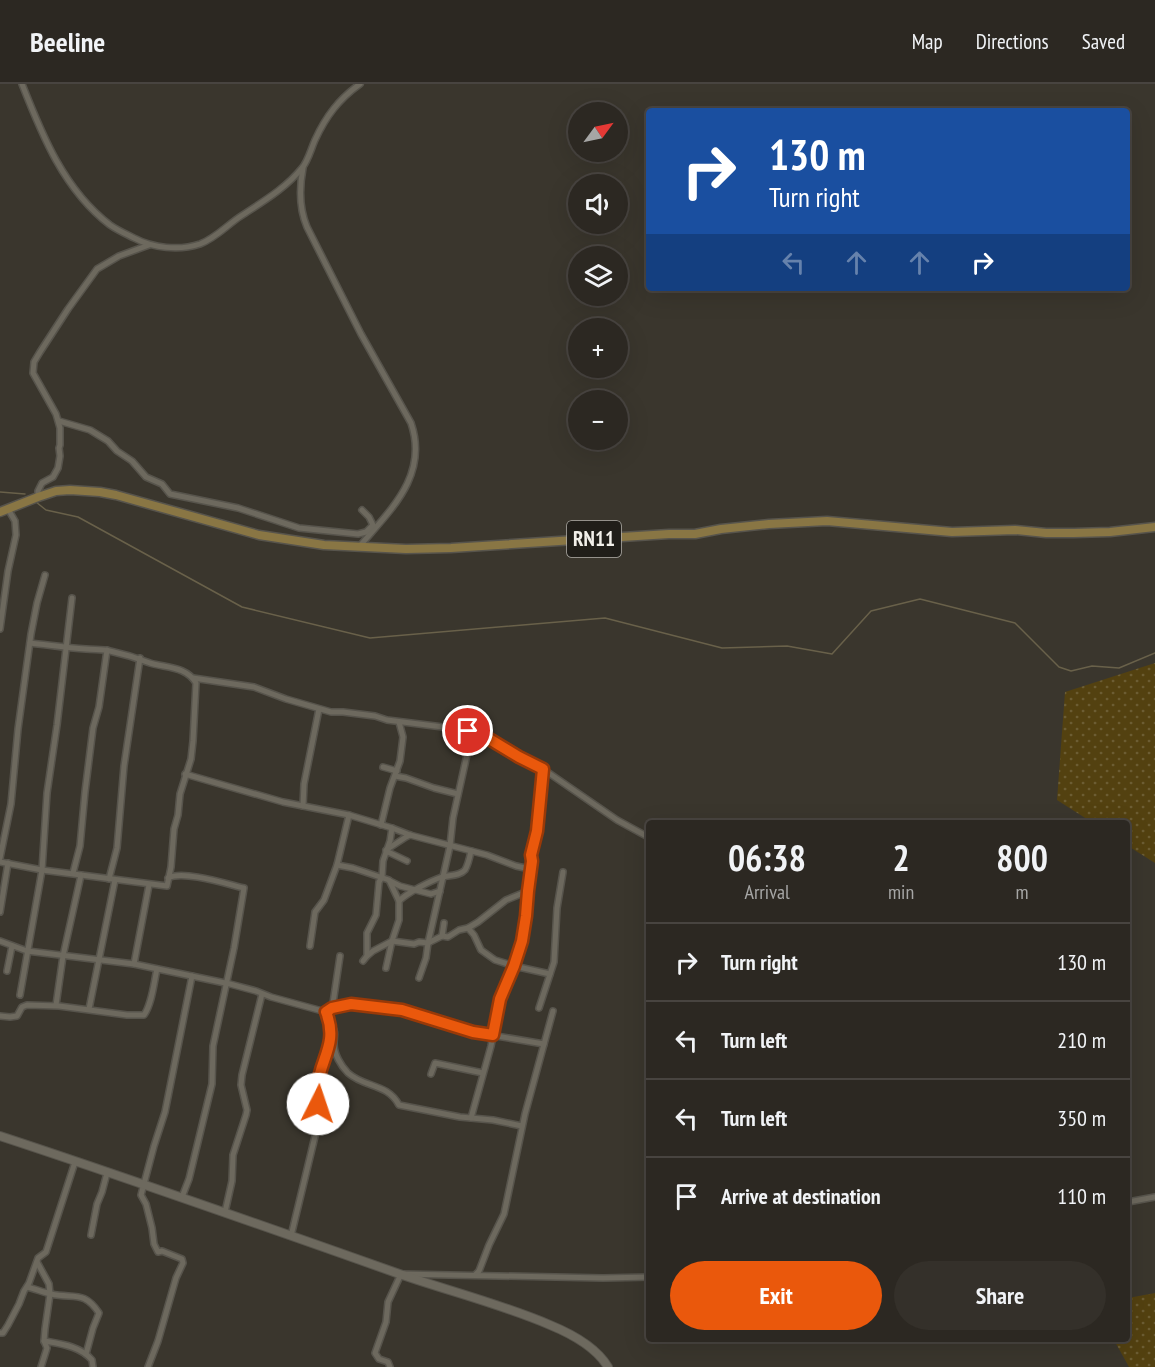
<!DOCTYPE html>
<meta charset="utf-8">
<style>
:root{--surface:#2c2822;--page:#34302a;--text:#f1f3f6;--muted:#a6a6a5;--line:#484440;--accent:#ea580c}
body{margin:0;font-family:"PT Sans Narrow",sans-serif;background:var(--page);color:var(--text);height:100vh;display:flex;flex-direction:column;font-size:22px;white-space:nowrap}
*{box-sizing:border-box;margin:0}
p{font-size:20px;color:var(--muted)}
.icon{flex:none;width:33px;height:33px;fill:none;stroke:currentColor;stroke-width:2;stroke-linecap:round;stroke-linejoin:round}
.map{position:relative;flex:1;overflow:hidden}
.panel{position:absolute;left:646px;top:736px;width:484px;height:522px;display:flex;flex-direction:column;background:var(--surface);border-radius:6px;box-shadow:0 6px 24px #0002,0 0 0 2px var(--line)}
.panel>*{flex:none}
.top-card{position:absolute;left:646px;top:24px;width:484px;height:183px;border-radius:6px;box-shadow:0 6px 24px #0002,0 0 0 2px var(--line);background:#1a4fa0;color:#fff;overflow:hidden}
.needle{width:39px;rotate:57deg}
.tools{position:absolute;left:568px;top:18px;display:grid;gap:12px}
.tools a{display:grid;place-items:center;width:60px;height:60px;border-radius:50%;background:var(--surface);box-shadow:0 6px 24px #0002,0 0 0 2px var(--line);font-size:30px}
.pin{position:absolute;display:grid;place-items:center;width:51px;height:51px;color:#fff;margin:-26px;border:3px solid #fff;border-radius:50%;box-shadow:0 2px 6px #0007}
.me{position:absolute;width:66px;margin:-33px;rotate:4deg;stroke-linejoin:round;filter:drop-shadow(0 0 4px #0008)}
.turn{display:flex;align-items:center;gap:21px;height:126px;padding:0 24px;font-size:27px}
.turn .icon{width:78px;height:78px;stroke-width:2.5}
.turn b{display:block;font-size:42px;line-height:51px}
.lanes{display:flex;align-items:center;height:57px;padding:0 24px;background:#0003;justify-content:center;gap:30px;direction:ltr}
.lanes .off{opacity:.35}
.eta{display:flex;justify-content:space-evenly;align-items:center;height:102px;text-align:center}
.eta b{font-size:36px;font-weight:800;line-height:42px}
.action{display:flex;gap:12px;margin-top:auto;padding:12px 24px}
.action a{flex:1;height:69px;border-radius:36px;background:var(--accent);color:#fff;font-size:24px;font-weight:800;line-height:69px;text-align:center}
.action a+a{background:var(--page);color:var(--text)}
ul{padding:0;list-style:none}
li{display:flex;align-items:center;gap:18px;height:78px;padding:0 24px;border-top:2px solid var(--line)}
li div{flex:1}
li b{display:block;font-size:22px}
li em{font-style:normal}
header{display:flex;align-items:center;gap:36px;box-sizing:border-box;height:84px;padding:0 30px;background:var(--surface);border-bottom:2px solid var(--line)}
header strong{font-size:28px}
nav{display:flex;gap:33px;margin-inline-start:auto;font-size:21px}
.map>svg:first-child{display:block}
</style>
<header>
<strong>Beeline</strong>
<nav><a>Map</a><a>Directions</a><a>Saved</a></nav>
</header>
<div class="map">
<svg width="1155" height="1283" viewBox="0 0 1155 1283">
<defs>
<pattern id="grass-dots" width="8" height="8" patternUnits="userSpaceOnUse" patternTransform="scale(1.5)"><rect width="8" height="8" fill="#534110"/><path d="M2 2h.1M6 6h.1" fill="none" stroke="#6c5d33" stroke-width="1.8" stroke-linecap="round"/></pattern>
</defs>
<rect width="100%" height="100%" fill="#3a362d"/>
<g fill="url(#grass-dots)">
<path d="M 1155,579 L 1155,779 L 1128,762 L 1128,740 L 1093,739 L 1057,716 L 1065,608 Z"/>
<path d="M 1155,1209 L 1155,1283 L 1129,1283 L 1114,1256 L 1128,1256 L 1128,1214 Z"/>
</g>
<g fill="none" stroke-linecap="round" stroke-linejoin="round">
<g stroke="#69614a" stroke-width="1.5">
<path d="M 0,408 L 25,410"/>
<path d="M 36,418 L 46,426 L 78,433 L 242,523 L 370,554 L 605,534 L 722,564 L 787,562 L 832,570 L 871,527 L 920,515 L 1015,539 L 1059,583 L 1071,587 L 1092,582 L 1119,584 L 1155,569"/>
</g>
<g stroke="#57544c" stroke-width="8">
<g id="street">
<path d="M 22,0 C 42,51 64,106 110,141 C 117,146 126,150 134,154 C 153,164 179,167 200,160 C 216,154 227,141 241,132 C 262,118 285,105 302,84 C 308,77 311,65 315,56 C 326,32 339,15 360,0"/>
<path d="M 303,84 C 299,105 299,124 307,143 L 361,250 L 411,339 C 429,392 390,426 359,463"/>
<path d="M 59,337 L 90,346 L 108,357 L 117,367 L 132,377 L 146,393 L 162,400 L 170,410 L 238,424 L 299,444 L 358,450 L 366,448 L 373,441 L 369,433 L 362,426"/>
<path d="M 38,413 L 38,407 L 42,399 L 53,393 L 58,384 L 60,372 L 59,364 L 60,361 L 60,344 L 56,330 L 33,289 L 34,278 L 40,268 L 68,225 L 97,185 L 119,172 L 149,161"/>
<path d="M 0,545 L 8,487 L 16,451 L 15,437 L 8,425"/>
<path d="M 193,594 L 254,603 L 286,615 L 331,628 L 343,628 L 375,632 L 387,636 L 443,643 L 477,650 L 486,653 L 519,673 L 543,685 L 617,736 L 650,754"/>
<path d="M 383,683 L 397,687"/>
<path d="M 185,690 L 283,718 L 349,731 L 392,744 L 410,751 L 487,771 L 516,782 L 530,785"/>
<path d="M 395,692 L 406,694 L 434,704 L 458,710"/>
<path d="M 303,722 L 304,700 L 319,625"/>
<path d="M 381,741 L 390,704 L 400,677 L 403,653 L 399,638"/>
<path d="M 386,766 L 406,753 L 410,751"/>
<path d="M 386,767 L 407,777"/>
<path d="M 0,774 L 11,720 L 18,645 L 31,550 L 37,519 L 45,491"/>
<path d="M 0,778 L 42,786 L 167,802 L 171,783 L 174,745 L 178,731 L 180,710 L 191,675 L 193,657 L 196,599 C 186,582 166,584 150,579 C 137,574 124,570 110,567 C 102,565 94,566 86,565 C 67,564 49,561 30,559"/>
<path d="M 337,781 L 353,784 L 389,796 L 399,817 L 399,836 L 392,857 L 386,884"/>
<path d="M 73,789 L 80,762 L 85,708 L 93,644 L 99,623 L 107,566"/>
<path d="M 168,794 C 183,786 227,800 244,804 L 234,864 L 213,962 L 212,1000 L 189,1095 L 182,1113"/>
<path d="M 109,795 L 117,764 L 124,682 L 140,574"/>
<path d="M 390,797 L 400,802 L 431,810 L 440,807"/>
<path d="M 399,817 C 407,809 430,797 442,793 C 449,791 460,792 465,786 C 468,781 470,772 471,767"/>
<path d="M 0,828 L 8,779"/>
<path d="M 468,844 L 474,851 L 481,866 L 495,876 L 514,882 L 550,890"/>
<path d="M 442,852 L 448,853 L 459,846 L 468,844 L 478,838 L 506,816 L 528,807 C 532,767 539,726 543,685"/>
<path d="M 0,857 L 27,867 L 134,880 L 230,900 L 256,907 L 271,913 L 326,928 L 332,924 L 333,919 L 340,872"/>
<path d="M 310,862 L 315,828 L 324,816 L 337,781 L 349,731"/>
<path d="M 367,872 L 373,867 L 392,857 L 414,860 L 419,858 L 428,859 L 442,852 L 444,839"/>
<path d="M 363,877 L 367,872 L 367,849 L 376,831 L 379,798 L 382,793 L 383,777 L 390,757 L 392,744"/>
<path d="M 134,880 L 149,801"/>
<path d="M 7,887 L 12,862"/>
<path d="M 419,894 L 426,874 L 428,859 L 450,762 L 453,734 L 472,648"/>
<path d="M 20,911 L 42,786 L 47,709 L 57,641 L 72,514"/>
<path d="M 56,921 L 63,872 L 81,791"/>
<path d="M 332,924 L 351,920 L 390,925 L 401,925 L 473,948 L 544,960"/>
<path d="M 539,924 L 554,878 L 557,824 L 563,788"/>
<path d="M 89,925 L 115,796"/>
<path d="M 0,932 L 10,933 L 17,932 L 22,923 L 27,921 L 59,922 L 127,931 L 144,931 C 152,920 154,898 157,885"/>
<path d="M 330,941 L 332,942 C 336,948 334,952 334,960 C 334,970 341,982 348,989 C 365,1004 387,999 399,1021 L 460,1033 L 493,1036 L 522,1042"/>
<path d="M 431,990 L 435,979 L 483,989"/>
<path d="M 471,1034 L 491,962 L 500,915 L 514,882 L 522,857 L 526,832 L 528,807"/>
<path d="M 1128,1118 L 1155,1113"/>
<path d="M 225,1128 L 232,1097 L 233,1071 L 246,1031 L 247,1026 L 241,1001 L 242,991 L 262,910"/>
<path d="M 91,1151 L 97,1120 L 102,1108 L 107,1089"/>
<path d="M 291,1152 L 317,1044 L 318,1020 L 316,1007 L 322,984 L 329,963 L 331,949 L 326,928"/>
<path d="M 37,1178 L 49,1200 L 50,1210 L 45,1245 L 44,1257 L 47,1264 L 41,1283"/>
<path d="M 475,1191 L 479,1187 L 489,1161 L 504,1130 L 525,1030 L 553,927"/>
<path d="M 27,1203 C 35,1205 43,1208 51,1210 C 74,1215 84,1206 99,1229 L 93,1244 L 86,1270"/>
<path d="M 0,1249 L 3,1249 L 8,1241 L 19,1220 L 24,1207 L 29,1199 L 38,1174 L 46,1168 L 75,1078"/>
<path d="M 44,1257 C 61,1260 80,1262 92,1276 L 93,1283"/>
<path d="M 148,1283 L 158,1257 L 176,1194 L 183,1179 L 182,1175 L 162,1167 L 158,1168 L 154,1160 L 152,1144 L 146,1120 L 141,1111 L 154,1062 L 165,1028 L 192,892"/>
<path d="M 390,1283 L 388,1278 L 379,1275 L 375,1269 L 386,1238 L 388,1218 L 401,1190 L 603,1194 L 650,1193"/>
</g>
</g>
<g stroke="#57544c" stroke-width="10">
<path id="secondary" d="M 0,1052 C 131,1095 261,1141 391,1187 C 444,1206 499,1219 550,1241 C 572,1250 596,1263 608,1283"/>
</g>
<g stroke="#57544c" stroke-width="11">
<path id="primary" d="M 0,428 L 38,413 L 56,407 L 70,406 L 100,408 L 116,411 L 259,451 L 324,461 L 406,465 L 451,464 L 669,450 L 695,450 L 721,445 L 769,440 L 827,437 L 952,448 L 1015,446 L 1046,449 L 1074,449 L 1110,448 L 1155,443"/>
</g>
<use href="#street" stroke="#6d695e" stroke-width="5"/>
<use href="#secondary" stroke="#6d695e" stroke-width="8"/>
<use href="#primary" stroke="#897644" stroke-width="8"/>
</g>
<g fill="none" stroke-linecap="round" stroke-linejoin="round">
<g stroke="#983908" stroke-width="15">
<path id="route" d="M 318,1020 C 318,1015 316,1010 317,1006 C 319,975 339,961 326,928 L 332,924 L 351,920 L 402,926 L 473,948 L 493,951 L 500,915 L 514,882 L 522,857 L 526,832 L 528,807 L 532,777 L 531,771 L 537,747 L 543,685 L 519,673 L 486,653 L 468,647"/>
</g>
<use href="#route" stroke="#ea580c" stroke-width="10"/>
</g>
<g text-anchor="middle" stroke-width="6" stroke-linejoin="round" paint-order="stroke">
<rect fill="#201e19" stroke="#b2b0ab" stroke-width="1.5" x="567" y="437" width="54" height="36" rx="4.5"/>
<g font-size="21" font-weight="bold" fill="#f1efe9">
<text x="594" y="462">RN11</text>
</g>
</g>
</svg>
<div class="tools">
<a><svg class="needle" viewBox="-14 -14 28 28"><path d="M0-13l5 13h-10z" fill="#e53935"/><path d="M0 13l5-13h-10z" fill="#a6a6a5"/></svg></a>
<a><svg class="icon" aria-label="sound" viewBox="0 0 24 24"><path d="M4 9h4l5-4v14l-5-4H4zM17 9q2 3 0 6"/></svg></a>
<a><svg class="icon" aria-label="layers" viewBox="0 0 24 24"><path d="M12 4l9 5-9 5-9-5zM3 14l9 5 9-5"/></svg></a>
<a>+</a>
<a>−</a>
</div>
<div class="pin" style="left:468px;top:647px;background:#d93025"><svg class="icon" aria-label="arrive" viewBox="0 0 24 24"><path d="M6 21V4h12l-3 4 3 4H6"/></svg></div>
<svg class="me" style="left:318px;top:1020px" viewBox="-20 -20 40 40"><circle r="19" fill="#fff"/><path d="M0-13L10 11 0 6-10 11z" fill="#ea580c"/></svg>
<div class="top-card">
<div class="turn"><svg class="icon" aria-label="right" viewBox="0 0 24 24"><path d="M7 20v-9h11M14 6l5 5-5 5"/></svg><div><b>130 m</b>Turn right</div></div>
<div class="lanes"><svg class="icon off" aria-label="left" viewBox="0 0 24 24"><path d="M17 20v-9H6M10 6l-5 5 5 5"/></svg><svg class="icon off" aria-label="ahead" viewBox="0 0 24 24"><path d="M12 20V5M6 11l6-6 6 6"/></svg><svg class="icon off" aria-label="ahead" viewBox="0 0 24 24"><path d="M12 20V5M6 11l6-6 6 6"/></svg><svg class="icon" aria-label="right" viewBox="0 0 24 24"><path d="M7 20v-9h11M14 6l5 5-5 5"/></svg></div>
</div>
<section class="panel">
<div class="eta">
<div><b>06:38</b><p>Arrival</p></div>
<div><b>2</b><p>min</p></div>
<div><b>800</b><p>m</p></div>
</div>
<ul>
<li><svg class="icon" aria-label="right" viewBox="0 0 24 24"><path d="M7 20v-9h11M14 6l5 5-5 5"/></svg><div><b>Turn right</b></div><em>130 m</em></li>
<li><svg class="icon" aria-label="left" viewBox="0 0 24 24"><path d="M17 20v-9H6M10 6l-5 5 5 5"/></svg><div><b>Turn left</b></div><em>210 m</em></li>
<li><svg class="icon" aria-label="left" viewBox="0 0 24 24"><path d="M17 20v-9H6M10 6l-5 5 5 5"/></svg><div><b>Turn left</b></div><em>350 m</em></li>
<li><svg class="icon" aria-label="arrive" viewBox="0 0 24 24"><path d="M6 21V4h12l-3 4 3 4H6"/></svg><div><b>Arrive at destination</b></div><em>110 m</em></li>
</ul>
<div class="action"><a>Exit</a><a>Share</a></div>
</section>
</div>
